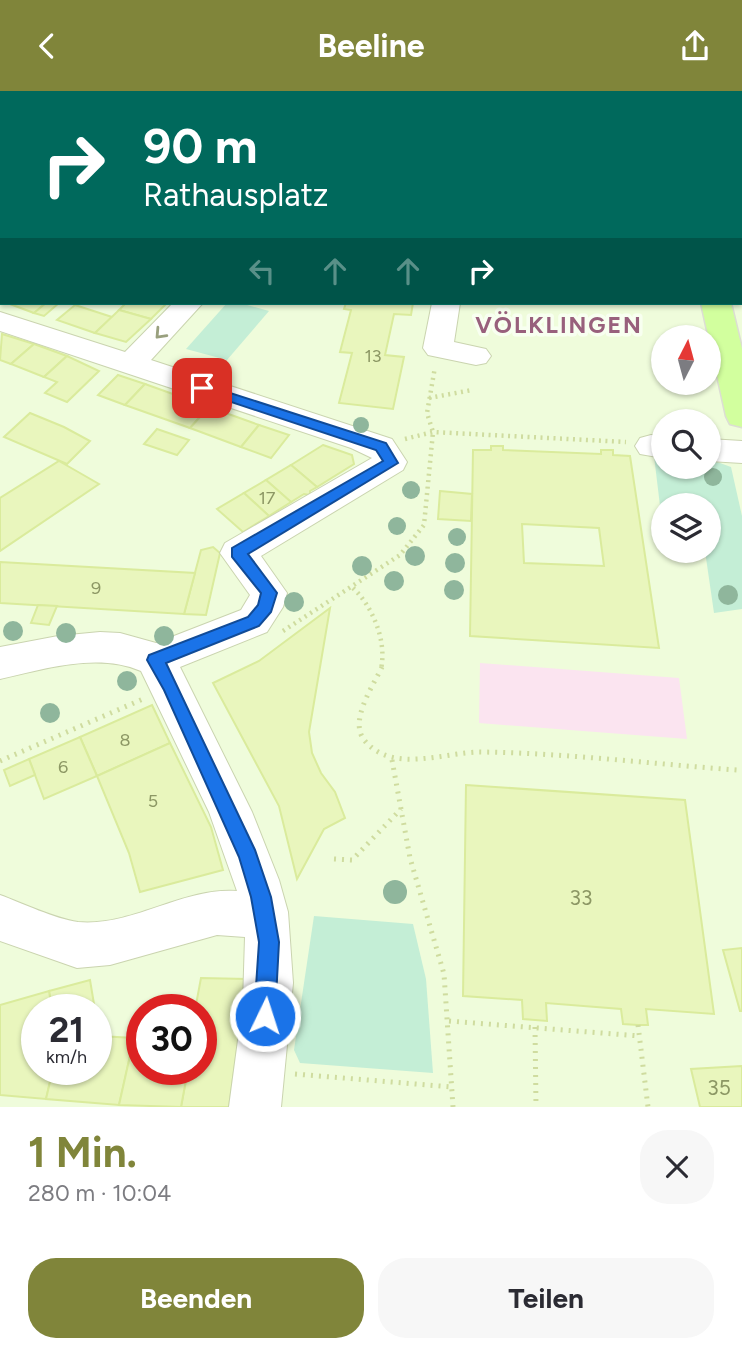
<!DOCTYPE html>
<html lang="de">
<meta charset="utf-8">
<style>
:root{--surface:#fff;--page:#f7f7f7;--text:#2b2b33;--muted:#7c7c81;--accent:#80853a}
body{margin:0;font-family:Figtree,sans-serif;background:var(--page);color:var(--text);height:100vh;display:flex;flex-direction:column;font-size:26px;white-space:nowrap}
*{box-sizing:border-box;margin:0}
p{font-size:23px;color:var(--muted)}
.icon{flex:none;width:38px;height:38px;fill:none;stroke:currentColor;stroke-width:2;stroke-linecap:round;stroke-linejoin:round}
.map{position:relative;height:1016px;overflow:hidden}
.sheet{display:flex;flex-direction:column;background:var(--surface);flex:1}
.sheet>*{flex:none}
.guide{position:absolute;left:0px;top:0px;width:742px;height:214px;box-shadow:0 2px 5px #0004;background:#00695c;color:#fff;overflow:hidden}
.needle{width:46px;rotate:6deg}
.tools{position:absolute;left:651px;top:234px;display:grid;gap:14px}
.tools a{display:grid;place-items:center;width:70px;height:70px;border-radius:50%;background:var(--surface);box-shadow:0 2px 5px #0004;font-size:35px}
.speed{position:absolute;left:21px;top:903px;display:flex;gap:14px;font-size:35px;font-weight:700;text-align:center}
.speed>*{display:grid;place-content:center;width:91px;height:91px;border-radius:50%;background:var(--surface);box-shadow:0 2px 5px #0004;line-height:1}
.speed small{font-size:18px;font-weight:400}
.speed .limit{border:10px solid #d22;background:#fff;color:#111}
.pin{position:absolute;display:grid;place-items:center;width:60px;height:60px;color:#fff;margin:-30px;border-radius:14px;box-shadow:0 4px 10px #0006}
.me{position:absolute;width:77px;margin:-38px;rotate:4deg;stroke-linejoin:round;filter:drop-shadow(0 0 5px #0008)}
.turn{display:flex;align-items:center;gap:24px;height:147px;padding:0 28px;font-size:32px}
.turn .icon{width:91px;height:91px;stroke-width:2.5}
.turn b{display:block;font-size:49px;line-height:60px}
.lanes{display:flex;align-items:center;height:66px;padding:0 28px;background:#0003;justify-content:center;gap:35px;direction:ltr}
.lanes .off{opacity:.35}
.round{display:grid;place-items:center;flex:none;width:74px;height:74px;border-radius:28px;background:var(--page)}
.headline{display:flex;align-items:center;justify-content:space-between;height:119px;padding:0 28px}
h1{font-size:42px;font-weight:700;line-height:52px;color:var(--accent)}
.primary-button{display:flex;gap:14px;margin-top:auto;padding:14px 28px}
.primary-button a{flex:1;height:80px;border-radius:28px;background:var(--accent);color:#fff;font-size:28px;font-weight:700;line-height:80px;text-align:center}
.primary-button a+a{background:var(--page);color:var(--text)}
header{display:flex;justify-content:space-between;align-items:center;height:91px;padding:0 28px;background:var(--accent);color:#fff;font-size:32px;font-weight:700}
.map>svg:first-child{display:block}
</style>
<header><svg class="icon" aria-label="back" viewBox="0 0 24 24"><path d="M15 5l-7 7 7 7"/></svg>Beeline<svg class="icon" aria-label="share" viewBox="0 0 24 24"><path d="M12 15V3M7 8l5-5 5 5M5 13v7h14v-7"/></svg></header>
<div class="map">
<svg width="742" height="1016" viewBox="0 0 742 1016">
<rect width="100%" height="100%" fill="#f4fee8"/>
<path fill="#effcdb" fill-rule="evenodd" d="M 0,0 L 742,0 L 742,1016 L 0,1016 ZM 2,2 L 740,2 L 740,212 L 2,212 ZM 663,247 L 709,247 L 709,292 L 663,292 ZM 663,331 L 709,331 L 709,376 L 663,376 ZM 663,415 L 709,415 L 709,460 L 663,460 ZM 37,919 L 96,919 L 96,978 L 37,978 ZM 142,919 L 201,919 L 201,978 L 142,978 Z"/>
<path fill="#fbe4f0" d="M 480,572 L 679,587 L 687,648 L 479,632 Z"/>
<g fill="#c4eed6">
<path d="M 227,212 L 240,212 L 269,220 L 227,269 L 186,258 Z"/>
<path d="M 654,365 L 663,366 L 663,376 L 709,376 L 709,368 L 731,376 L 742,425 L 742,518 L 714,522 L 705,460 L 709,460 L 709,415 L 663,415 L 661,423 Z"/>
<path d="M 314,825 L 413,833 L 426,888 L 433,982 L 300,972 L 294,959 Z"/>
</g>
<g fill="#e9f6bd" stroke="#daeb9c" stroke-width="2" fill-rule="evenodd">
<path d="M 12,212 L 46,212 L 34,222 L 10,213 Z"/>
<path d="M 46,212 L 59,212 L 44,225 L 34,222 Z"/>
<path d="M 126,212 L 167,212 L 151,228 L 119,219 Z"/>
<path d="M 346,212 L 413,212 L 411,224 L 394,223 L 385,264 L 404,266 L 393,318 L 339,312 L 352,262 L 340,261 L 351,219 L 344,218 Z"/>
<path d="M 75,214 L 112,226 L 95,242 L 57,229 Z"/>
<path d="M 119,219 L 151,228 L 126,251 L 95,242 Z"/>
<path d="M 2,243 L 34,253 L 11,273 L 0,269 Z"/>
<path d="M 34,253 L 67,265 L 44,286 L 11,273 Z"/>
<path d="M 67,265 L 99,280 L 67,311 L 45,302 L 57,291 L 44,286 Z"/>
<path d="M 118,284 L 145,293 L 125,314 L 98,304 Z"/>
<path d="M 145,293 L 209,316 L 190,337 L 125,314 Z"/>
<path d="M 209,316 L 259,334 L 241,356 L 190,337 Z"/>
<path d="M 30,322 L 64,336 L 90,350 L 67,373 L 4,346 Z"/>
<path d="M 259,334 L 289,344 L 271,367 L 241,356 Z"/>
<path d="M 157,338 L 189,349 L 177,364 L 144,353 Z"/>
<path d="M 323,354 L 352,364 L 354,373 L 317,396 L 291,374 Z"/>
<path d="M 491,355 L 503,355 L 503,359 L 601,363 L 601,359 L 613,359 L 613,364 L 630,365 L 659,557 L 470,545 L 473,359 L 491,359 ZM 522,433 L 599,437 L 604,475 L 524,472 Z"/>
<path d="M 59,370 L 99,393 L 0,460 L 0,407 Z"/>
<path d="M 291,374 L 317,396 L 310,400 L 310,404 L 304,403 L 291,411 L 266,389 Z"/>
<path d="M 266,389 L 291,411 L 269,425 L 244,402 Z"/>
<path d="M 440,400 L 472,403 L 471,430 L 438,428 Z"/>
<path d="M 244,402 L 269,425 L 243,441 L 217,418 Z"/>
<path d="M 213,456 L 220,462 L 206,524 L 184,523 L 201,459 Z"/>
<path d="M 0,471 L 195,482 L 184,523 L 0,512 Z"/>
<path d="M 38,514 L 57,515 L 49,534 L 31,532 Z"/>
<path d="M 330,517 L 309,641 L 312,662 L 321,682 L 335,701 L 345,727 L 324,738 L 297,788 L 279,715 L 213,592 L 259,570 Z"/>
<path d="M 152,614 L 170,652 L 97,685 L 80,646 Z"/>
<path d="M 80,646 L 97,685 L 44,708 L 29,668 Z"/>
<path d="M 170,652 L 211,736 L 223,779 L 140,801 L 129,762 L 97,685 Z"/>
<path d="M 29,668 L 35,684 L 10,695 L 4,679 Z"/>
<path d="M 466,694 L 685,709 L 714,923 L 646,918 L 648,934 L 638,934 L 623,933 L 621,918 L 546,912 L 547,930 L 523,928 L 522,909 L 463,905 Z"/>
<path d="M 742,857 L 742,920 L 740,920 L 723,859 Z"/>
<path d="M 201,887 L 247,888 L 229,1016 L 181,1016 L 188,978 L 201,978 L 206,928 L 201,927 L 201,919 L 195,919 Z"/>
<path d="M 90,889 L 95,919 L 52,919 L 49,900 Z"/>
<path d="M 49,900 L 52,919 L 37,919 L 37,978 L 53,978 L 46,1008 L 0,1004 L 0,914 Z"/>
<path d="M 96,929 L 99,945 L 134,947 L 119,1014 L 46,1008 L 53,978 L 96,978 Z"/>
<path d="M 134,947 L 142,948 L 142,978 L 188,978 L 181,1016 L 119,1014 Z"/>
<path d="M 742,975 L 742,1016 L 700,1016 L 691,978 Z"/>
</g>
<g fill="none" stroke-linecap="round" stroke-linejoin="round">
<g stroke="#cad4af" stroke-width="2">
<g id="minor">
<path d="M 121,0 L 144,0 L 120,2 Z"/>
<path d="M 300,0 L 334,0 L 335,2 L 299,2 Z"/>
<path d="M 541,0 L 585,0 L 540,2 Z"/>
<rect x="0" y="70" width="2" height="14"/>
<path d="M 2,113 L 2,129 L 0,130 L 0,114 Z"/>
<rect x="740" y="150" width="2" height="16"/>
<path d="M 173,212 L 203,212 L 151,269 L 392,348 L 407,371 L 403,379 L 261,465 L 287,502 L 283,516 L 267,541 L 180,576 L 252,721 L 279,789 L 288,821 L 293,892 L 281,1016 L 229,1016 L 243,912 L 245,846 L 217,844 L 110,874 L 77,877 L 0,850 L 0,804 C 22,812 55,828 78,831 C 132,836 183,796 237,800 L 209,721 L 141,580 C 98,561 43,578 0,588 L 0,556 L 58,545 L 100,541 L 120,542 L 156,552 L 241,519 L 250,504 L 220,462 L 225,452 L 372,367 L 351,357 L 0,240 L 0,221 L 125,261 Z"/>
<path d="M 432,212 L 460,212 L 454,251 L 486,258 L 491,265 L 486,272 L 476,274 L 428,264 L 423,257 Z"/>
<path d="M 651,344 L 663,345 L 663,367 L 640,363 L 635,355 L 640,347 Z"/>
<path d="M 709,348 L 742,350 L 742,372 L 709,370 Z"/>
</g>
</g>
<g stroke="#dcded3" stroke-width="3">
<g id="major">
<path d="M 657,0 L 679,0 L 680,2 L 657,2 Z"/>
<path d="M 701,212 L 731,212 L 742,258 L 742,336 L 730,333 L 726,325 Z"/>
</g>
</g>
<g stroke="#cfdc9f" stroke-width="4.5" stroke-dasharray="2 4.5" stroke-linecap="butt">
<path d="M 429,307 L 472,299"/>
<path d="M 405,348 L 433,341 L 626,351"/>
<path d="M 353,497 C 373,516 387,550 381,578"/>
<path d="M 283,540 L 400,464 L 424,434 L 433,341 L 427,322 L 435,276"/>
</g>
<g stroke="#cfdc9f" stroke-width="5" stroke-dasharray="2 6" stroke-linecap="butt">
<path d="M 382,576 C 373,595 348,631 365,650 C 393,683 444,661 481,661 C 566,662 652,673 737,679"/>
<path d="M 392,669 L 410,767 L 444,883 L 453,1016"/>
<path d="M 0,670 L 143,608"/>
<path d="M 334,768 L 352,769 L 401,718"/>
<path d="M 449,930 L 640,945"/>
<path d="M 638,934 L 648,1016"/>
<path d="M 535,936 L 536,1016"/>
<path d="M 295,983 L 452,996"/>
</g>
<use href="#minor" fill="#fff" fill-rule="evenodd"/>
<use href="#major" fill="#d2ff9e" fill-rule="evenodd"/>
</g>
<g fill="#8fb69c">
<circle cx="361" cy="334" r="8"/>
<circle cx="713" cy="386" r="9"/>
<circle cx="411" cy="399" r="9"/>
<circle cx="397" cy="435" r="9"/>
<circle cx="457" cy="446" r="9"/>
<circle cx="415" cy="465" r="10"/>
<circle cx="455" cy="472" r="10"/>
<circle cx="362" cy="475" r="10"/>
<circle cx="394" cy="490" r="10"/>
<circle cx="454" cy="499" r="10"/>
<circle cx="728" cy="504" r="10"/>
<circle cx="294" cy="511" r="10"/>
<circle cx="13" cy="540" r="10"/>
<circle cx="66" cy="542" r="10"/>
<circle cx="164" cy="545" r="10"/>
<circle cx="127" cy="590" r="10"/>
<circle cx="50" cy="622" r="10"/>
<circle cx="395" cy="801" r="12"/>
</g>
<defs><path id="oneway-chevron" d="M-2-3.5L2.5 0L-2 3.5" fill="none" stroke-width="1.6" stroke-linecap="round" stroke-linejoin="round" transform="scale(1.75)"/></defs>
<use stroke="#99a07e" href="#oneway-chevron" transform="translate(160 243) rotate(133)"/>
<path fill="#1a73e8" stroke="#114b97" stroke-width="2" d="M 202,293 L 386,352 L 398,372 L 248,463 L 277,502 L 271,521 L 259,535 L 166,572 L 255,759 L 271,806 L 279,851 L 275,925 L 272,933 L 265,936 L 257,933 L 254,925 L 259,851 L 251,806 L 239,766 L 164,599 L 147,569 L 149,564 L 248,526 L 258,514 L 261,502 L 232,466 L 232,457 L 383,370 L 376,359 L 198,300 L 196,297 Z"/>
<g text-anchor="middle" stroke-width="7" stroke-linejoin="round" paint-order="stroke">
<g font-size="18" fill="#8c9764">
<text x="373" y="271">13</text>
<text x="267" y="413">17</text>
<text x="96" y="503">9</text>
<text x="125" y="655">8</text>
<text x="63" y="682">6</text>
<text x="153" y="716">5</text>
</g>
<g font-size="21" fill="#8c9764">
<text x="581" y="814">33</text>
<text x="719" y="1004">35</text>
</g>
<g font-size="23" font-weight="bold" letter-spacing="2" fill="#98607c" stroke="#f8fff0">
<text x="559" y="242">VÖLKLINGEN</text>
</g>
</g>
</svg>
<div class="tools">
<a><svg class="needle" viewBox="-14 -14 28 28"><path d="M0-13l5 13h-10z" fill="#e53935"/><path d="M0 13l5-13h-10z" fill="#7c7c81"/></svg></a>
<a><svg class="icon" aria-label="search" viewBox="0 0 24 24"><circle cx="10" cy="10" r="6"/><path d="M15 15l6 6"/></svg></a>
<a><svg class="icon" aria-label="layers" viewBox="0 0 24 24"><path d="M12 4l9 5-9 5-9-5zM3 14l9 5 9-5"/></svg></a>
</div>
<div class="speed"><div>21<small>km/h</small></div><div class="limit">30</div></div>
<div class="pin" style="left:202px;top:297px;background:#d93025"><svg class="icon" aria-label="arrive" viewBox="0 0 24 24"><path d="M6 21V4h12l-3 4 3 4H6"/></svg></div>
<svg class="me" style="left:265px;top:925px" viewBox="-20 -20 40 40"><circle r="17" fill="#1a73e8" stroke="#fff" stroke-width="3"/><path d="M0-11L8 9 0 5-8 9z" fill="#fff"/></svg>
<div class="guide">
<div class="turn"><svg class="icon" aria-label="right" viewBox="0 0 24 24"><path d="M7 20v-9h11M14 6l5 5-5 5"/></svg><div><b>90 m</b>Rathausplatz</div></div>
<div class="lanes"><svg class="icon off" aria-label="left" viewBox="0 0 24 24"><path d="M17 20v-9H6M10 6l-5 5 5 5"/></svg><svg class="icon off" aria-label="ahead" viewBox="0 0 24 24"><path d="M12 20V5M6 11l6-6 6 6"/></svg><svg class="icon off" aria-label="ahead" viewBox="0 0 24 24"><path d="M12 20V5M6 11l6-6 6 6"/></svg><svg class="icon" aria-label="right" viewBox="0 0 24 24"><path d="M7 20v-9h11M14 6l5 5-5 5"/></svg></div>
</div>
</div>
<section class="sheet">
<div class="headline"><div><h1>1 Min.</h1><p>280 m · 10:04</p></div><a class="round"><svg class="icon" aria-label="close" viewBox="0 0 24 24"><path d="M6 6l12 12M18 6L6 18"/></svg></a></div>
<div class="primary-button"><a>Beenden</a><a>Teilen</a></div>
</section>
